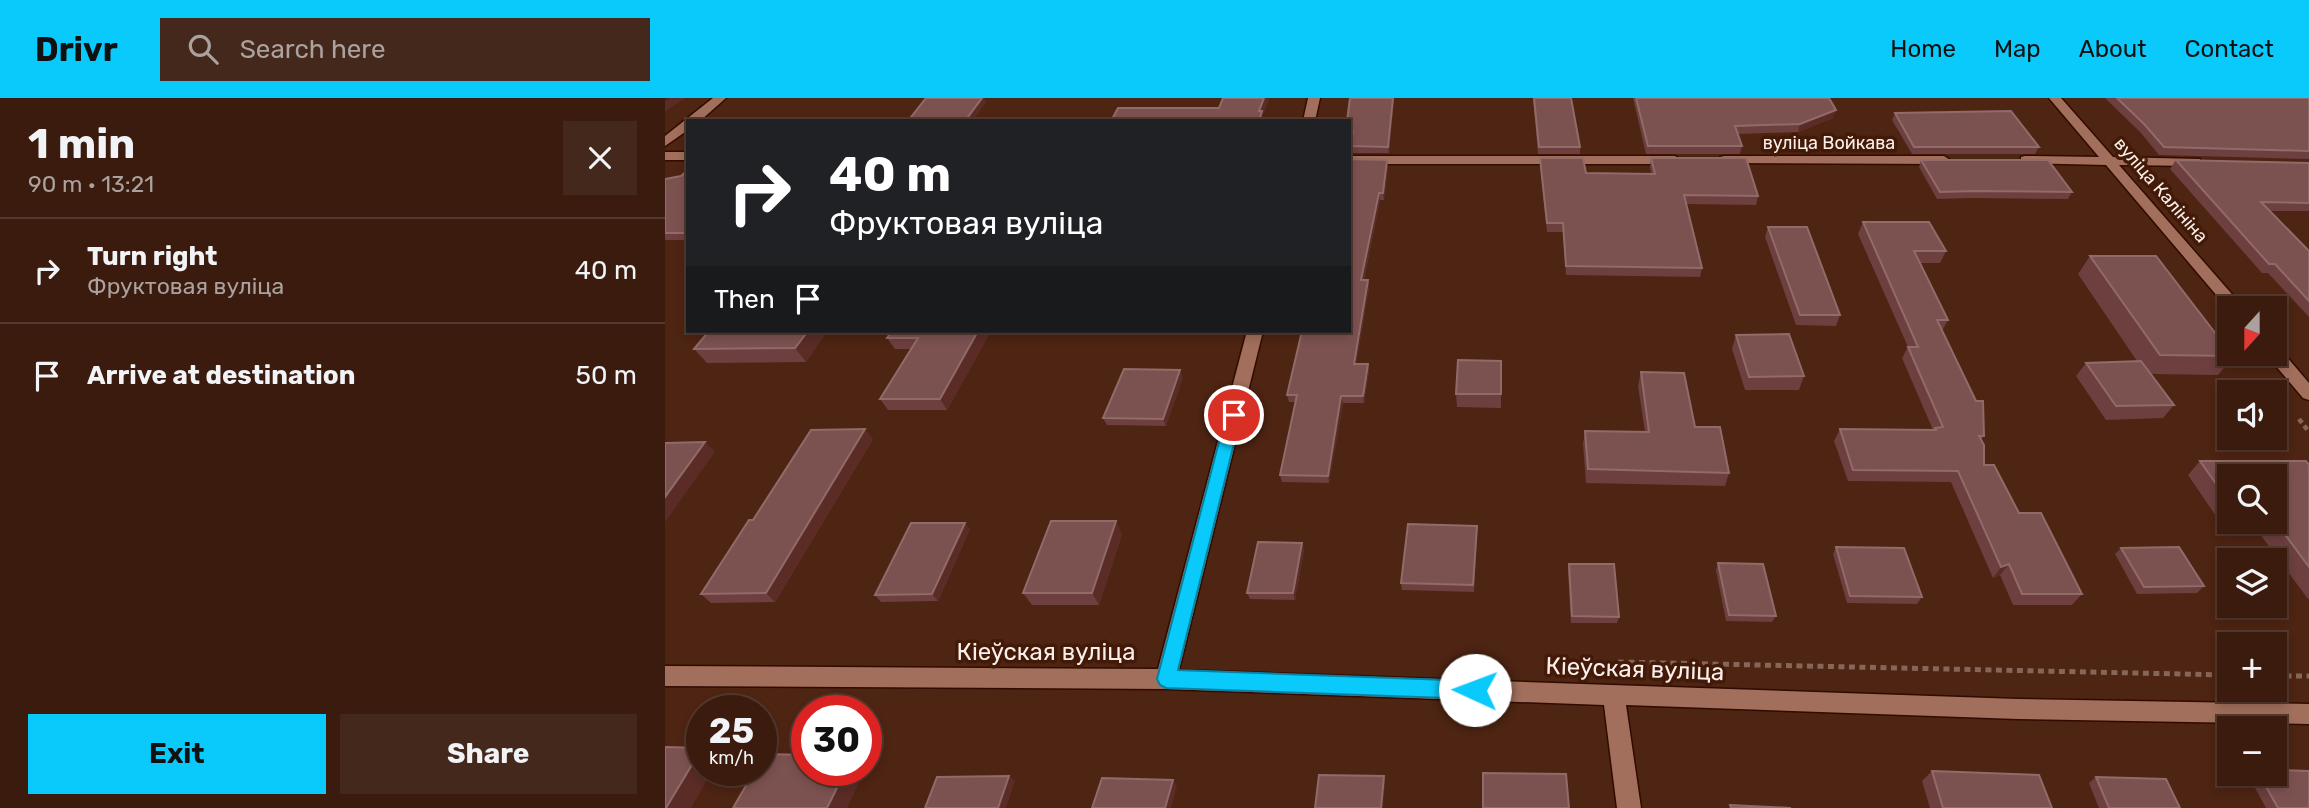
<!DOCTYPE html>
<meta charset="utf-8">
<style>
:root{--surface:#3a1b0e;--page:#45281c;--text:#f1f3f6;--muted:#aba19e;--line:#54392e;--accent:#09cafa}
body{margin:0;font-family:Rubik,sans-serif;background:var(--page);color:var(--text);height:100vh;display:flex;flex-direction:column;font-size:26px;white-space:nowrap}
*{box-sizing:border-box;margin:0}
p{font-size:23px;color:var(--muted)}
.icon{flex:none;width:38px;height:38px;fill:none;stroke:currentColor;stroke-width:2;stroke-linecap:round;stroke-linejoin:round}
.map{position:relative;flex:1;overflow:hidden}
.drawer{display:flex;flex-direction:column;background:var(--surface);width:665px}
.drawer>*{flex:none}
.top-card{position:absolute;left:21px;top:21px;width:665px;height:214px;border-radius:0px;box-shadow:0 4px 10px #0003,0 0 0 2px var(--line);background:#202124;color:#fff;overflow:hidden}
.needle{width:46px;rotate:201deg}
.fabs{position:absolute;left:1552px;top:198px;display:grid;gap:14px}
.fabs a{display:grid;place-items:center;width:70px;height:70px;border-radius:0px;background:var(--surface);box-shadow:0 4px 10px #0003,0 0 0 2px var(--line);font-size:35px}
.speed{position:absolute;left:21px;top:597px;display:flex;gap:14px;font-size:35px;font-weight:700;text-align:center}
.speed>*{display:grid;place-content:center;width:91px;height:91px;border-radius:50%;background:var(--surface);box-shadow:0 4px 10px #0003,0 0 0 2px var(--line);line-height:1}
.speed small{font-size:18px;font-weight:400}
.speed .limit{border:10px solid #d22;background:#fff;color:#111}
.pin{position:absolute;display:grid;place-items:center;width:60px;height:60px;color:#fff;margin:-30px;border:4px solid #fff;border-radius:50%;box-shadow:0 2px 7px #0007}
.me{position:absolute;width:77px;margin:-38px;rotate:272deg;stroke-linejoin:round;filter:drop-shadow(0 0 5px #0008)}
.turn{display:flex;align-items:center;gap:24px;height:147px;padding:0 28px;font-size:32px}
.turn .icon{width:91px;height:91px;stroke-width:2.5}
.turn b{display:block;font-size:49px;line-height:60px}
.then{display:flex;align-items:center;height:66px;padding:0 28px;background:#0003;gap:14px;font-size:26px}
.round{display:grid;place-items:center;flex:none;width:74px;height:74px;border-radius:0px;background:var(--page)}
.headline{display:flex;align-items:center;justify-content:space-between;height:119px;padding:0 28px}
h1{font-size:42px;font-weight:700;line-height:52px}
.action{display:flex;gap:14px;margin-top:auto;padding:14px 28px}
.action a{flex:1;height:80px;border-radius:0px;background:var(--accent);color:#111;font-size:28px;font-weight:700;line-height:80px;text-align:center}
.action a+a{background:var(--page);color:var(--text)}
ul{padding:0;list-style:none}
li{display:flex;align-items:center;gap:21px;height:105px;padding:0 28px;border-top:2px solid var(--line)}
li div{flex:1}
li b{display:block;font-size:26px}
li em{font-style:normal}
header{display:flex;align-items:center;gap:42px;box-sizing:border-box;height:98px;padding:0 35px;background:var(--accent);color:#111}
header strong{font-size:33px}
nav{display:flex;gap:38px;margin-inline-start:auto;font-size:24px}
.search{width:490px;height:63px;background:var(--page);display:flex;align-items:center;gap:18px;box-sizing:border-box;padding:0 24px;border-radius:0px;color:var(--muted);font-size:26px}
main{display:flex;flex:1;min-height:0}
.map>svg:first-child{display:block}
</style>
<header>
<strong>Drivr</strong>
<div class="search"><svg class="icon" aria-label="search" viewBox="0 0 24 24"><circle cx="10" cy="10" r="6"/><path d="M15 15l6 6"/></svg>Search here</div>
<nav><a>Home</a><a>Map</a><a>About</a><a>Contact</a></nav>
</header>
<main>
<section class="drawer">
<div class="headline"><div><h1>1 min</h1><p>90 m · 13:21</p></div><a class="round"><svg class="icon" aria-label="close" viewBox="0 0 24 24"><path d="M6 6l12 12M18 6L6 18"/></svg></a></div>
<ul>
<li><svg class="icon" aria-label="right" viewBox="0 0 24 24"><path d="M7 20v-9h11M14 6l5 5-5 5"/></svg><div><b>Turn right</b><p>Фруктовая вуліца</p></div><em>40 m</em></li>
<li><svg class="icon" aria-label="arrive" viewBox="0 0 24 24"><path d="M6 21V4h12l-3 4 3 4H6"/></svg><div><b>Arrive at destination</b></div><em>50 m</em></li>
</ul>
<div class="action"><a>Exit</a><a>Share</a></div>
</section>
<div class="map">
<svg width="1644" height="710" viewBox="0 0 1644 710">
<rect width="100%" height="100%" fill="#4e2412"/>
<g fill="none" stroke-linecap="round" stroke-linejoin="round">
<g stroke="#320b00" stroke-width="3">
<g id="minor">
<path d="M 48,0 L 61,0 L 35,23 L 23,23 L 23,32 L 0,48 L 0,38 Z"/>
<path d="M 643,0 L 655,0 L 650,23 L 638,23 Z"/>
<path d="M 1384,0 L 1396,0 L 1448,59 L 1535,61 L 1535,67 L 1531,68 L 1454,67 L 1579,210 L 1564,212 L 1441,67 L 1356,65 L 1356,59 L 1360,58 L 1434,59 Z"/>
<rect x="0" y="54" width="23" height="8"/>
<path d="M 684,58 L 1010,58 L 1016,62 L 1010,66 L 684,66 Z"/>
<path d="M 1059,58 L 1279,58 L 1285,62 L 1279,66 L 1055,65 L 1055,59 Z"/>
<path d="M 582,233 L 598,233 L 514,572 L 1353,601 L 1644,606 L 1644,626 L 1353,621 L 961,607 L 976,710 L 952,710 L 939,607 L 501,591 L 0,588 L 0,568 L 493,571 Z"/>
<path d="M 1610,251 L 1616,252 L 1644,285 L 1644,302 L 1638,300 L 1604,260 L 1602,256 L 1610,256 Z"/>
</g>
</g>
<path stroke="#866658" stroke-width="4.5" stroke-dasharray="5 3.5" stroke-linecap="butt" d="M 1634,321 L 1644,334"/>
<g stroke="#866658" stroke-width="5" stroke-dasharray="6 4.5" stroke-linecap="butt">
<path d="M 953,564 L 1564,577"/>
<path d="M 1610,578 L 1644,578"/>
</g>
<use href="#minor" fill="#a16f5c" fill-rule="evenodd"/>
</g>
<g fill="#6d3f3e">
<path d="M 685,0 L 729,0 L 724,55 L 686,55 L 685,48 L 686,40 L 684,40 Z"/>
<path d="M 868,0 L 906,0 L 915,49 L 915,56 L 873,56 Z"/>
<path d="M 968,0 L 1164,0 L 1168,20 L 1133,34 L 1073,36 L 1077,48 L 1075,56 L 981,56 Z"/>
<path d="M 1440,0 L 1644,0 L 1644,61 L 1494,57 L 1476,35 Z"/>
<path d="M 1230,15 L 1374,49 L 1370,56 L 1247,56 L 1227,22 Z"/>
<path d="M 875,60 L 921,75 L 986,76 L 985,69 L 986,60 L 1093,98 L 1091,107 L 1021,106 L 1037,170 L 1035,179 L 901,177 L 898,134 L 882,134 L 875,69 Z"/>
<path d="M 684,61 L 722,62 L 723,69 L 719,102 L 715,102 L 699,182 L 703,182 L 704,190 L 691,266 L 703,266 L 704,273 L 699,305 L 678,305 L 664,385 L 617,384 L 615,377 L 631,304 L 624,304 L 622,297 L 684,233 Z"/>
<path d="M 1256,62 L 1407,94 L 1403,101 L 1306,100 L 1272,101 L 1254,69 Z"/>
<path d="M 1511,62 L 1644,65 L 1644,113 L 1605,113 L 1644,153 L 1644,219 L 1603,175 L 1597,175 L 1505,71 Z"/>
<path d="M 23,72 L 23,142 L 0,142 L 0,81 L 16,78 Z"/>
<path d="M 1198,124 L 1281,153 L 1275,165 L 1254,165 L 1283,222 L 1277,233 L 1319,338 L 1316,342 L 1319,367 L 1354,415 L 1417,496 L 1407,507 L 1348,507 L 1335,477 L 1328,480 L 1286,384 L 1183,383 L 1169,343 L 1175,331 L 1268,332 L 1237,260 L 1243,249 L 1193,136 Z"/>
<path d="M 1103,129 L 1175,217 L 1171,228 L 1131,227 L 1100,139 Z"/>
<path d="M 1425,158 L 1569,258 L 1553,277 L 1486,276 L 1509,307 L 1498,320 L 1441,322 L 1411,278 L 1421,265 L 1472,263 L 1413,176 Z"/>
<path d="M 162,233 L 141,264 L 42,265 L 29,251 Z"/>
<path d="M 227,233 L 326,233 L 282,312 L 223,312 L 215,301 L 246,251 L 230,251 L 222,240 Z"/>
<path d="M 1071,237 L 1139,278 L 1134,292 L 1080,292 L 1067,251 Z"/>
<path d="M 836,263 L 836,310 L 792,309 L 791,296 Z"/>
<path d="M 976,274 L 1030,329 L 1064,375 L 1060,388 L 921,385 L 918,346 L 920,333 L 980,334 L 973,288 Z"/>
<path d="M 518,279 L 501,328 L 442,327 L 438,320 Z"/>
<path d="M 208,341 L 110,504 L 46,505 L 36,496 L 88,422 Z"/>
<path d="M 1535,363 L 1644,367 L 1644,501 L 1643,501 L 1586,424 L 1610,424 L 1610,378 L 1564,378 L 1564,423 L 1555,424 L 1523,377 Z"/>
<path d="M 305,431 L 273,503 L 216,504 L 210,497 Z"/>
<path d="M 812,435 L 809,494 L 737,492 L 736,485 Z"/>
<path d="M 457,436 L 434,507 L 367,507 L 358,495 Z"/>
<path d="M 637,445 L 639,452 L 630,502 L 585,501 L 582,495 Z"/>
<path d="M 1171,449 L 1257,499 L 1252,506 L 1182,505 L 1168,456 Z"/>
<path d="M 1456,450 L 1539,488 L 1532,495 L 1472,496 L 1450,456 Z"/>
<path d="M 1053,465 L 1111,518 L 1107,524 L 1061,523 L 1051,472 Z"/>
<path d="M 904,466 L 954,519 L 952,525 L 906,525 L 903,473 Z"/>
<path d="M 1267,673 L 1387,710 L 1265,710 L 1257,683 Z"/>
<path d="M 1586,676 L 1610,676 L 1644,710 L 1601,710 L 1583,677 Z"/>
<path d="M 1431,679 L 1515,710 L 1434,710 L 1424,685 Z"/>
</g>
<g fill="#5a2c25">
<path d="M 5,0 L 21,0 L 0,13 L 0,3 Z"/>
<path d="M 317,0 L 319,0 L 321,4 L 308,23 L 300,23 Z"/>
<path d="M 599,0 L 605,0 L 598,17 L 598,23 L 594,23 L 594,13 Z"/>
<path d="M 728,0 L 729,0 L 724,55 L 723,49 Z"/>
<path d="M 1171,12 L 1168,20 L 1133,34 L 1135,26 Z"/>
<path d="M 722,62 L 723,69 L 719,102 L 718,95 Z"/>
<path d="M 714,95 L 715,102 L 697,190 L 696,182 Z"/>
<path d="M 703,182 L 704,190 L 690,273 L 689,266 Z"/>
<path d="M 143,233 L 162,233 L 141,264 L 130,250 Z"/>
<path d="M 313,233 L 326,233 L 282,312 L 275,301 Z"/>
<path d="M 703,266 L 704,273 L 699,305 L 698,298 Z"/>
<path d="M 515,272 L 518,279 L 501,328 L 498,321 Z"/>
<path d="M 676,298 L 678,305 L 664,385 L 663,378 Z"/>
<path d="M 200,331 L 208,341 L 110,504 L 101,495 Z"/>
<path d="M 40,344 L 50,354 L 0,424 L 0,399 Z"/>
<path d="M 451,423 L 457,436 L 434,507 L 427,495 Z"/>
<path d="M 300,425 L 305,431 L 273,503 L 267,496 Z"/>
<path d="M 637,445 L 639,452 L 630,502 L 628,495 Z"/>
<path d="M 1344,466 L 1335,477 L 1328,480 L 1336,469 Z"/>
<path d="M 37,651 L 37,672 L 48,672 L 26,710 L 1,710 Z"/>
<path d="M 181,672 L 200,672 L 182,710 L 162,710 Z"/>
<path d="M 344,678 L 350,683 L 341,710 L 333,710 Z"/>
<path d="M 719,678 L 720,684 L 718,710 L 716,710 Z"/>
<path d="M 508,682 L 512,688 L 506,710 L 500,710 Z"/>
</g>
<g fill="#7c5251" stroke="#906b69" stroke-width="2">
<path d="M 261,0 L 317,0 L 300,23 L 243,23 Z"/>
<path d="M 558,0 L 599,0 L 594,13 L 597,13 L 594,23 L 446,23 L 453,10 L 554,10 Z"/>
<path d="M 685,0 L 728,0 L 723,49 L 685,48 L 688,33 L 684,33 L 684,23 L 682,23 Z"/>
<path d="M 869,0 L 906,0 L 915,49 L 874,49 Z"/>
<path d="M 971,0 L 1164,0 L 1171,12 L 1135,26 L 1070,28 L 1077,48 L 983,48 Z"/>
<path d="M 1452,0 L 1644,0 L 1644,53 L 1499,49 L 1480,27 Z"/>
<path d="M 1346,13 L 1374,49 L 1249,49 L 1230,15 Z"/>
<path d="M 83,20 L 213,20 L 211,23 L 80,23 Z"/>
<path d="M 875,60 L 918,60 L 921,75 L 990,76 L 986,60 L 1081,60 L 1093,98 L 1019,97 L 1037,170 L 901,168 L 898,125 L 882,125 Z"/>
<path d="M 684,61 L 722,62 L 718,95 L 714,95 L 696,182 L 703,182 L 689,266 L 703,266 L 698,298 L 676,298 L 663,378 L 615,377 L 632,297 L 622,297 L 637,233 L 684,233 Z"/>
<path d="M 1256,62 L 1383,62 L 1407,94 L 1309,93 L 1275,94 Z"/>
<path d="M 1511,62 L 1644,65 L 1644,105 L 1596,104 L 1644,153 L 1644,203 L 1610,166 L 1604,166 Z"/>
<path d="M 23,72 L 23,135 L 0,135 L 0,81 L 16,78 Z"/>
<path d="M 1198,124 L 1264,124 L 1281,153 L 1249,153 L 1283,222 L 1272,222 L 1311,303 L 1318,303 L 1319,338 L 1314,338 L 1319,347 L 1319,367 L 1329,367 L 1354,415 L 1376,415 L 1417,496 L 1357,496 L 1344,466 L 1336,469 L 1293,373 L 1188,372 L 1175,331 L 1271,332 L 1270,330 L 1278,329 L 1243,249 L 1253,249 Z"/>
<path d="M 1103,129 L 1142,129 L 1175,217 L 1135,217 Z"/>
<path d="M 1425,158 L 1491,158 L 1564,253 L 1564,256 L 1567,256 L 1569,258 L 1495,257 Z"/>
<path d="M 44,233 L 143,233 L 130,250 L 29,251 Z"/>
<path d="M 227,233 L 313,233 L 275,301 L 215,301 L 253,240 L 222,240 Z"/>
<path d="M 1124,236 L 1139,278 L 1084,279 L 1071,237 Z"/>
<path d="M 793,262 L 836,263 L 836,296 L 791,296 Z"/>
<path d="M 1476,263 L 1509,307 L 1451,308 L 1421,265 Z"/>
<path d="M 459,271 L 515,272 L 498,321 L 438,320 Z"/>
<path d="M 976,274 L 1019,275 L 1030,329 L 1055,329 L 1064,375 L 923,371 L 920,333 L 984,334 Z"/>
<path d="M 200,331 L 101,495 L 36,496 L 84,422 L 88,422 L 146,332 Z"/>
<path d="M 40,344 L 0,399 L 0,345 Z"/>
<path d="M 1535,363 L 1641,363 L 1644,367 L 1644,469 L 1610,423 L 1610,378 L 1564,378 L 1564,404 Z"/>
<path d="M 386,423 L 451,423 L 427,495 L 358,495 Z"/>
<path d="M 246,425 L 300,425 L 267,496 L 210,497 Z"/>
<path d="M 743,426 L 812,428 L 808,487 L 736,485 Z"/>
<path d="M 593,444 L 637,445 L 628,495 L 582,495 Z"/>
<path d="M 1171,449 L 1239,450 L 1257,499 L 1185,498 Z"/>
<path d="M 1514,449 L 1539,488 L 1479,489 L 1456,450 Z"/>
<path d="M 1053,465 L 1098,466 L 1111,518 L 1064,517 Z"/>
<path d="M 904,466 L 949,466 L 954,519 L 907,518 Z"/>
<path d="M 0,649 L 37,650 L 1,710 L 0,710 Z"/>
<path d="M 98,656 L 142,657 L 142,672 L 181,672 L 162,710 L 68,710 L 90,672 L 96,672 L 96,660 Z"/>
<path d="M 1610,672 L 1644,673 L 1644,710 L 1613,710 L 1594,676 L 1610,676 Z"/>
<path d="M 1267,673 L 1374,677 L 1387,710 L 1278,710 Z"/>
<path d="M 818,675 L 901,676 L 904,710 L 818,710 Z"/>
<path d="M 654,677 L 719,678 L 716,710 L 650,710 Z"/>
<path d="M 344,678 L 333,710 L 260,710 L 272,679 Z"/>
<path d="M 1431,679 L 1501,681 L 1515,710 L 1444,710 Z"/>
<path d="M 437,680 L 508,682 L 500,710 L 427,710 Z"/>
<path d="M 1065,707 L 1126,710 L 1066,710 Z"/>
</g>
<path fill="#09cafa" stroke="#0683a2" stroke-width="2" d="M 569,312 L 576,317 L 513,572 L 810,583 L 817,586 L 820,592 L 817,598 L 810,601 L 501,590 L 495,587 L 492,581 L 561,317 Z"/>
<g text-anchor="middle" stroke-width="7" stroke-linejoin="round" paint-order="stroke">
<g font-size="18" fill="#fbefeb" stroke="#431a08">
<text x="1164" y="51">вуліца Войкава</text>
<text transform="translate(1496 92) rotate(49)" y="6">вуліца Калініна</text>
</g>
<g font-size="24" fill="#fbefeb" stroke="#431a08">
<text x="381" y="562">Кіеўская вуліца</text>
<text transform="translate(970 571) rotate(2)" y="8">Кіеўская вуліца</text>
</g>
</g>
</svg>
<div class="fabs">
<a><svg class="needle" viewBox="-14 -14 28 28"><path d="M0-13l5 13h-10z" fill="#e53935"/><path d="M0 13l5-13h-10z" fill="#aba19e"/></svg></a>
<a><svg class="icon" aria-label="sound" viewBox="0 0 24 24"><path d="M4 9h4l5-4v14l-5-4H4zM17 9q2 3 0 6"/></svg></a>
<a><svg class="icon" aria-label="search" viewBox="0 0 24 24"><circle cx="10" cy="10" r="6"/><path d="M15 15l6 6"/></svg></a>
<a><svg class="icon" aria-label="layers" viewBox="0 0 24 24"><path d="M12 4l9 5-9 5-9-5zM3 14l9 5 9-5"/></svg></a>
<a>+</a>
<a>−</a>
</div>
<div class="speed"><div>25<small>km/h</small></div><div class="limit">30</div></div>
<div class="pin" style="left:569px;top:317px;background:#d93025"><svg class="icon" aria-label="arrive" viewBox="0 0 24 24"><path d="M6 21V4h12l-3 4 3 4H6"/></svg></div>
<svg class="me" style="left:810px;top:592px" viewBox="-20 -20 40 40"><circle r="19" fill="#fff"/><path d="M0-13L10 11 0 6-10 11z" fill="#09cafa"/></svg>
<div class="top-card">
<div class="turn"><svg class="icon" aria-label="right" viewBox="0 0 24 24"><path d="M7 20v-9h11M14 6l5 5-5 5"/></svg><div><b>40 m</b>Фруктовая вуліца</div></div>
<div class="then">Then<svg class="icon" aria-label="arrive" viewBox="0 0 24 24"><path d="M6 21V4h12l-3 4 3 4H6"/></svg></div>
</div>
</div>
</main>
